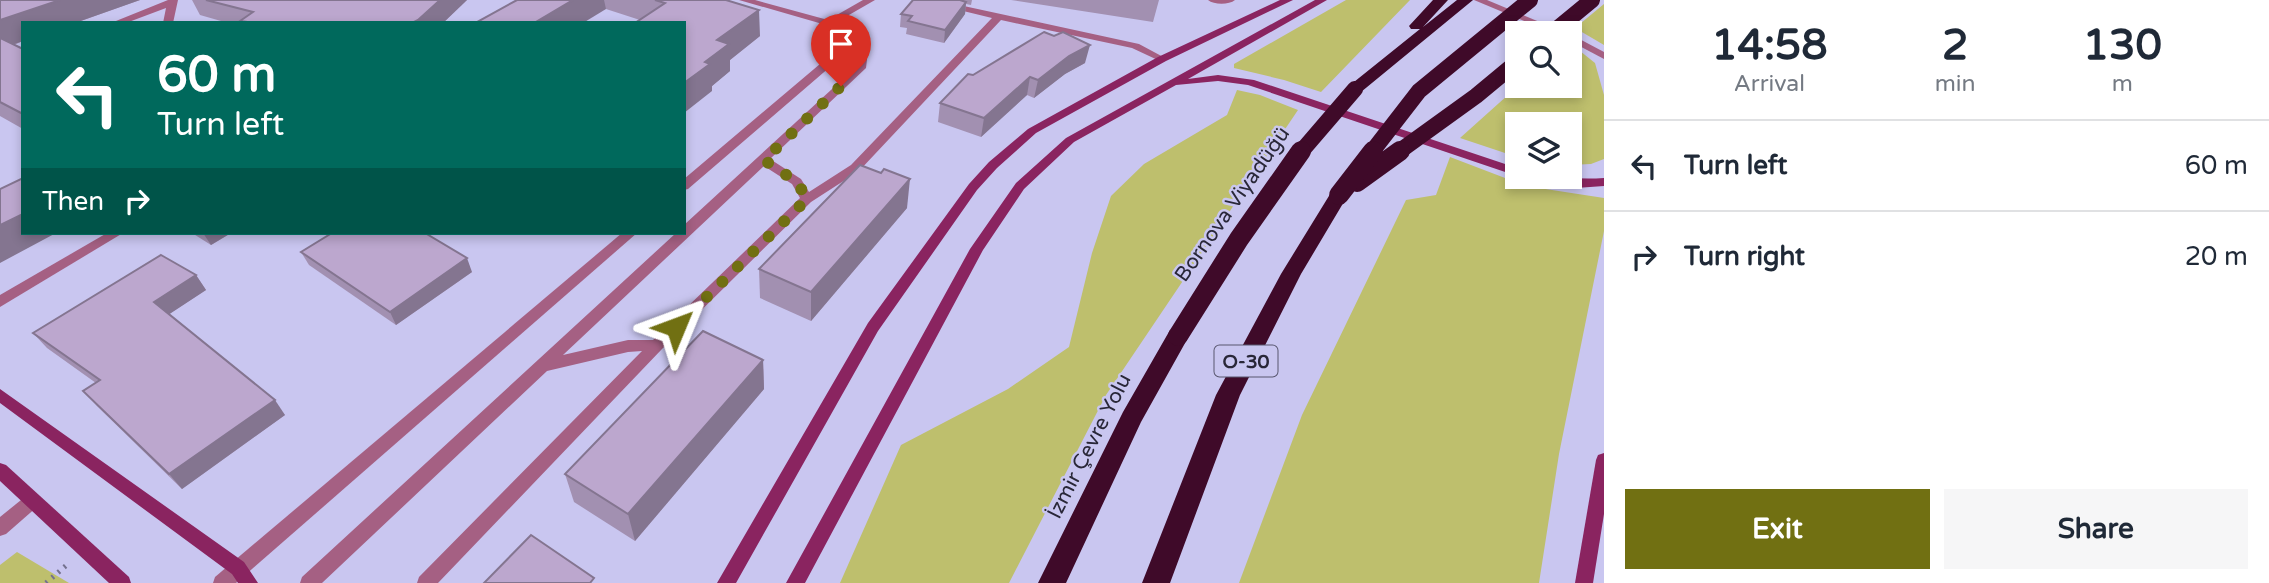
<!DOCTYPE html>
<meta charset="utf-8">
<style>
:root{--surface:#fff;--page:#f6f6f7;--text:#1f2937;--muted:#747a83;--line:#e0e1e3;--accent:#717012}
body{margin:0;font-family:"Varela Round",sans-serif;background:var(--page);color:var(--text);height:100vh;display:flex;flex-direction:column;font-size:26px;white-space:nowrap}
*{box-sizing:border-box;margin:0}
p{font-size:23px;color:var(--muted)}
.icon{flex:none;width:38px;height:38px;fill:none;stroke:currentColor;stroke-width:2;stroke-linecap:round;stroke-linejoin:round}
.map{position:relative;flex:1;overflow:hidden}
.sheet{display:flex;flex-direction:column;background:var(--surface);width:665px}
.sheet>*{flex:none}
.banner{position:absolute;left:21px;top:21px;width:665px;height:214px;border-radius:0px;box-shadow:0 4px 10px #0003;background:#00695c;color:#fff;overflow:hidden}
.fabs{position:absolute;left:1505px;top:21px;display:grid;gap:14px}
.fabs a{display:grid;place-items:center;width:77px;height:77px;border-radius:0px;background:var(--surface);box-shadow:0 4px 10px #0003;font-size:35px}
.pin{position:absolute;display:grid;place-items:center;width:60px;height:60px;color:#fff;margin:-72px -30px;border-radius:50% 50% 50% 0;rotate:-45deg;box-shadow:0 0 7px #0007}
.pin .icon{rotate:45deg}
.me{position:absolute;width:77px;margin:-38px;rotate:46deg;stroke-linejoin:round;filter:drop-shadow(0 0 5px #0008)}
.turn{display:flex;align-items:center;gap:24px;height:147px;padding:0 21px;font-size:32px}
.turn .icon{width:91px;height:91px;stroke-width:2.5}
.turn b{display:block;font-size:49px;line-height:60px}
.then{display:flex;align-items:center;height:66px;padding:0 21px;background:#0003;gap:14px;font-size:26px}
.eta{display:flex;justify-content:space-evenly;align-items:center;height:119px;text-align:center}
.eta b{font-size:42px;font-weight:800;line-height:49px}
.cta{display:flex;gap:14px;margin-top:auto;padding:14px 21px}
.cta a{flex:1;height:80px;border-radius:0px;background:var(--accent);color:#fff;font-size:28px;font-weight:800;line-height:80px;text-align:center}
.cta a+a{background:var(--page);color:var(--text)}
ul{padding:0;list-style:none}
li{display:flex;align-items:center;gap:21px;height:91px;padding:0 21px;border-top:2px solid var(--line)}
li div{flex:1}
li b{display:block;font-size:26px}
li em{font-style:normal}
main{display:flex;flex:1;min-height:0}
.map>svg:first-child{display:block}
</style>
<main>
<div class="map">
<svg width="1604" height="583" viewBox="0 0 1604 583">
<rect width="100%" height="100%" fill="#c9c6f0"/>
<g fill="#bebf6d">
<path d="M 1346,0 L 1410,0 L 1321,92 L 1284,80 L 1234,68 L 1234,64 Z"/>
<path d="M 1604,4 L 1604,45 L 1575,28 Z"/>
<path d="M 1570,43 L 1595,63 L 1604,95 L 1604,159 L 1591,164 L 1570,165 L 1570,124 L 1517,124 L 1517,157 L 1460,138 L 1518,86 L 1570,86 Z"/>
<path d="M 1237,90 L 1260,95 L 1298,110 L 1106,395 L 1009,583 L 840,583 L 901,445 L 1008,389 L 1069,347 L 1092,253 L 1111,196 L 1144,164 L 1227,115 Z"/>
<path d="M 1450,157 L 1526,186 L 1604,198 L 1604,231 L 1559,454 L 1539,583 L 1239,583 L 1302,415 L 1406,200 L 1436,195 Z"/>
<path d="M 17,552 L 69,583 L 0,583 L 0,565 Z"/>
</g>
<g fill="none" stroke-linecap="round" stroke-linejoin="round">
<path stroke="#74718e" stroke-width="5" stroke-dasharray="2 6" stroke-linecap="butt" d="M 46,583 L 69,563"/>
<g fill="#a56083" fill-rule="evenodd">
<path d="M 168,0 L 178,0 L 173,23 L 163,23 L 166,8 L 126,23 L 111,23 Z"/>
<path d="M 1208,0 L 1235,0 C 1229,5 1214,5 1208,0 Z"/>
<path d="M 1474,0 L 1487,0 L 1566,33 L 1553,33 Z"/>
<path d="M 1570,34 L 1604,52 L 1604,59 L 1570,41 Z"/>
</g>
<g fill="#a56083" fill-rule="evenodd">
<path d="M 739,0 L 755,0 L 828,20 L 863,0 L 875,0 L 835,23 L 868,51 L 866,68 L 770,159 L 801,179 L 809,192 L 851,165 L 992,18 L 918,0 L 936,0 L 1139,44 L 1167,59 L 1162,62 L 1132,48 L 1001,20 L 859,171 L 811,202 L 662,349 L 438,583 L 417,583 L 419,577 L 642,351 L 628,352 L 547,371 L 322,583 L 300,583 L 302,577 L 676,233 L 684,233 L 684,225 L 856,67 L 859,54 L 852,48 L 688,189 L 684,190 L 684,179 L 846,42 L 826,25 ZM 764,166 L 792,184 L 800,198 L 653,340 L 628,340 L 563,355 Z"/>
<path d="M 107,233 L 123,233 L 0,307 L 0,295 Z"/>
<path d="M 622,233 L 637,233 L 236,583 L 213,583 L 215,577 Z"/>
<path d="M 32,493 L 38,496 L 41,501 L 38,506 L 6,534 L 0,536 L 0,517 L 26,496 Z"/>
</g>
<g fill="#8a2460" fill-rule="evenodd">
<path d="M 1280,0 L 1293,0 L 1166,61 L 1036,133 L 997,168 L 977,190 L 878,331 L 736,583 L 717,583 L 868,323 L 969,184 L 989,162 L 1028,129 L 1158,57 Z"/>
<path d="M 1315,0 L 1327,0 L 1188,79 L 1218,75 L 1254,80 L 1517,168 L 1517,176 L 1248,85 L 1218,81 L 1176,85 L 1074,142 L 1024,189 L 983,250 L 805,583 L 786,583 L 970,249 L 1016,183 L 1066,138 Z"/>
<path d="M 1527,177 C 1553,176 1578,180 1604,178 L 1604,186 L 1576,188 L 1533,181 Z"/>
<path d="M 0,389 L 244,562 L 258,583 L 238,583 L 232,574 L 0,403 Z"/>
<path d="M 1604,453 L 1604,514 L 1593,583 L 1575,583 L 1596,460 L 1598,455 Z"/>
<path d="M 0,463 L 6,465 L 129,577 L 131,583 L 109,583 L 0,481 Z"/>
</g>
<g fill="#3f0a29" fill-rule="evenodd">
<path d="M 1433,0 L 1448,0 L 1423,27 L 1457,0 L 1473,0 L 1361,92 L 1349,92 L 1347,89 L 1349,86 L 1420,29 L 1411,29 L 1409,26 Z"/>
<path d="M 1339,189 L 1348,195 L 1301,274 L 1240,395 L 1170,583 L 1142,583 L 1216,395 L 1281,274 L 1332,191 Z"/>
<path d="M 1178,328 L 1186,330 L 1189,336 L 1141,422 L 1066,583 L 1038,583 L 1123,412 L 1170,330 Z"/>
</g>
<g stroke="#3f0a29" stroke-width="16">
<path d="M 1552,33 L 1592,0"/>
<path d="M 1300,153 L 1355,89"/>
<path d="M 1371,153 L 1419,91 L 1530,0"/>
<path d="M 1397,153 L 1476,96 L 1517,62"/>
</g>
<g stroke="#3f0a29" stroke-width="20">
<path d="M 1357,182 L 1400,151"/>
<path d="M 1339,195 L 1373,151"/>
<path d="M 1178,336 L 1239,239 L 1301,151"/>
</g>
</g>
<g fill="#a290b1">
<path d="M 0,0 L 140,0 L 75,23 L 23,23 L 23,41 L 14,45 L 23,49 L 23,129 L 0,116 Z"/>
<path d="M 192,0 L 467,0 L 443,23 L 228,23 L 200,15 Z"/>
<path d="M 517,0 L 726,0 L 760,36 L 730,60 L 730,71 L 712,86 L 712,91 L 640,20 L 606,9 Z"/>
<path d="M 913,0 L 972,0 L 971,5 L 966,4 L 965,14 L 944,43 L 906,34 L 907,28 L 900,27 L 901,14 Z"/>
<path d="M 1011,0 L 1159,0 L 1153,22 Z"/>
<path d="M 1085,63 L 1065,74 L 1034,98 L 1027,95 L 981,137 L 938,122 L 940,103 L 973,75 Z"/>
<path d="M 881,173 L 907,208 L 811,321 L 760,298 L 759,269 Z"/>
<path d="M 192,233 L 231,233 L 211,245 Z"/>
<path d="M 301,252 L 472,272 L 396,325 L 309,265 Z"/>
<path d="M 196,275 L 206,290 L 169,314 L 285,415 L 182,489 L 97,406 L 83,391 L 96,383 L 47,348 L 33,333 Z"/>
<path d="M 763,360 L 764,389 L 635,541 L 574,502 L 565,474 Z"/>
</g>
<g fill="#847590">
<path d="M 60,0 L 140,0 L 75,23 L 23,23 L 23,41 L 0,49 L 0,20 Z"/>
<path d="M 440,0 L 467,0 L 443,23 L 412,23 Z"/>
<path d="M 573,0 L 604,0 L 606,9 L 583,23 L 534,23 Z"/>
<path d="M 966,2 L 965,14 L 944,43 L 945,30 Z"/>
<path d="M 759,10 L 760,36 L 730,60 L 730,71 L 712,86 L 712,91 L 684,113 L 684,83 L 705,62 L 717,40 Z"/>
<path d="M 1090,45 L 1085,63 L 1065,74 L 1034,98 L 1038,80 L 1069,56 Z"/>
<path d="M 1030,77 L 1027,95 L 981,137 L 984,118 Z"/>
<path d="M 910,179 L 907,208 L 811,321 L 811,292 Z"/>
<path d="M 23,214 L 23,233 L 56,233 L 0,263 L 0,225 Z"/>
<path d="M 203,233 L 231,233 L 211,245 Z"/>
<path d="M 467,258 L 472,272 L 396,325 L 390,312 Z"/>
<path d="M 196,275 L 206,290 L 165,317 L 154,302 Z"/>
<path d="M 763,360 L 764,389 L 635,541 L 628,514 Z"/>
<path d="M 275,400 L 285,415 L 182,489 L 169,474 Z"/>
</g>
<g fill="#bca7ce" stroke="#847590" stroke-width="2">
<path d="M 0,0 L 60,0 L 0,20 Z"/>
<path d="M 206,0 L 440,0 L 418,20 L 412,23 L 255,23 L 240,21 L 253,12 Z"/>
<path d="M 517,0 L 573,0 L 534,23 L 477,22 Z"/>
<path d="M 655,0 L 726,0 L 759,10 L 717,40 L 729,44 L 705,62 L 710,64 L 684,83 L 684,23 L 635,23 L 665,3 Z"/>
<path d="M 913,0 L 960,0 L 966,2 L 945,30 L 908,21 L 912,16 L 901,14 Z"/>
<path d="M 1044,32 L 1054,36 L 1063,32 L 1090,45 L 1069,56 L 1038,80 L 1030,77 L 984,118 L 940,103 L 968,74 L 973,75 Z"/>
<path d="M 0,38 L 23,49 L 23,114 L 0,102 Z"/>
<path d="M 860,165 L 881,173 L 884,169 L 910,179 L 811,292 L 759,269 Z"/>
<path d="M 23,178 L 23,214 L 0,225 L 0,189 Z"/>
<path d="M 332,233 L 425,233 L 467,258 L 390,312 L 301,252 Z"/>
<path d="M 161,255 L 196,275 L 154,302 L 275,400 L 169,474 L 83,391 L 100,380 L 33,333 Z"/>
<path d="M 703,331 L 763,360 L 628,514 L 565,474 Z"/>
<path d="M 531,535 L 594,578 L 590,583 L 484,583 Z"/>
</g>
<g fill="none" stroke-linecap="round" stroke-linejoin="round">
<path stroke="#717012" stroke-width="12" stroke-dasharray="0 21.6" d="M 676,327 L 807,199 L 797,182 L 764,160 L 841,86"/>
</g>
<g text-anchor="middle" stroke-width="5" stroke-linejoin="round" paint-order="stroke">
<rect fill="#c9c6f0" stroke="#59576f" stroke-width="2" x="1214.5" y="345.5" width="63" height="31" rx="5"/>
<g font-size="19" font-weight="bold" fill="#292738">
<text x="1246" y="368">O-30</text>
</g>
<g font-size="21" fill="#292738" stroke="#c9c6f0">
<text transform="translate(1232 204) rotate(-55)" y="7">Bornova Viyadüğü</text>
<text transform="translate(1089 446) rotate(-63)" y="7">İzmir Çevre Yolu</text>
</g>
</g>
</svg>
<div class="fabs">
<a><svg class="icon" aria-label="search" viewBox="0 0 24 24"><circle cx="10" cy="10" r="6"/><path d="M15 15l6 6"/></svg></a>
<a><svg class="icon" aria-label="layers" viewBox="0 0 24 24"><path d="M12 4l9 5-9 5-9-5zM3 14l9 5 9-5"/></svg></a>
</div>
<div class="pin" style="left:841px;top:86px;background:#d93025"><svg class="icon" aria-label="arrive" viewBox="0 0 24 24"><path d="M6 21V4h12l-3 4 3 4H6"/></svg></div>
<svg class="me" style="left:676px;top:327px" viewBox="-20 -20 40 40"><path d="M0-17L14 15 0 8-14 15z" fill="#717012" stroke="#fff" stroke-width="4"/></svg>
<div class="banner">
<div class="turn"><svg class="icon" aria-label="left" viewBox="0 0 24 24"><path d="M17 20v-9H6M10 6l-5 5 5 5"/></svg><div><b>60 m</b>Turn left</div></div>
<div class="then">Then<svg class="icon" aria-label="right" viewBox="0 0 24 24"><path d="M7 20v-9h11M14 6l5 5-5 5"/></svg></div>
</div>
</div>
<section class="sheet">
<div class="eta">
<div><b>14:58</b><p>Arrival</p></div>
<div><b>2</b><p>min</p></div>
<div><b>130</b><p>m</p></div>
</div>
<ul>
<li><svg class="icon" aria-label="left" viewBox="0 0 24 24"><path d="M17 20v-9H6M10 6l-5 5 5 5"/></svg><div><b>Turn left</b></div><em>60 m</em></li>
<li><svg class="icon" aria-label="right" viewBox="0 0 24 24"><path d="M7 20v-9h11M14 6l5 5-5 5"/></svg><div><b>Turn right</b></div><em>20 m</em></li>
</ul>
<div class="cta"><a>Exit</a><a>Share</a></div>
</section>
</main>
